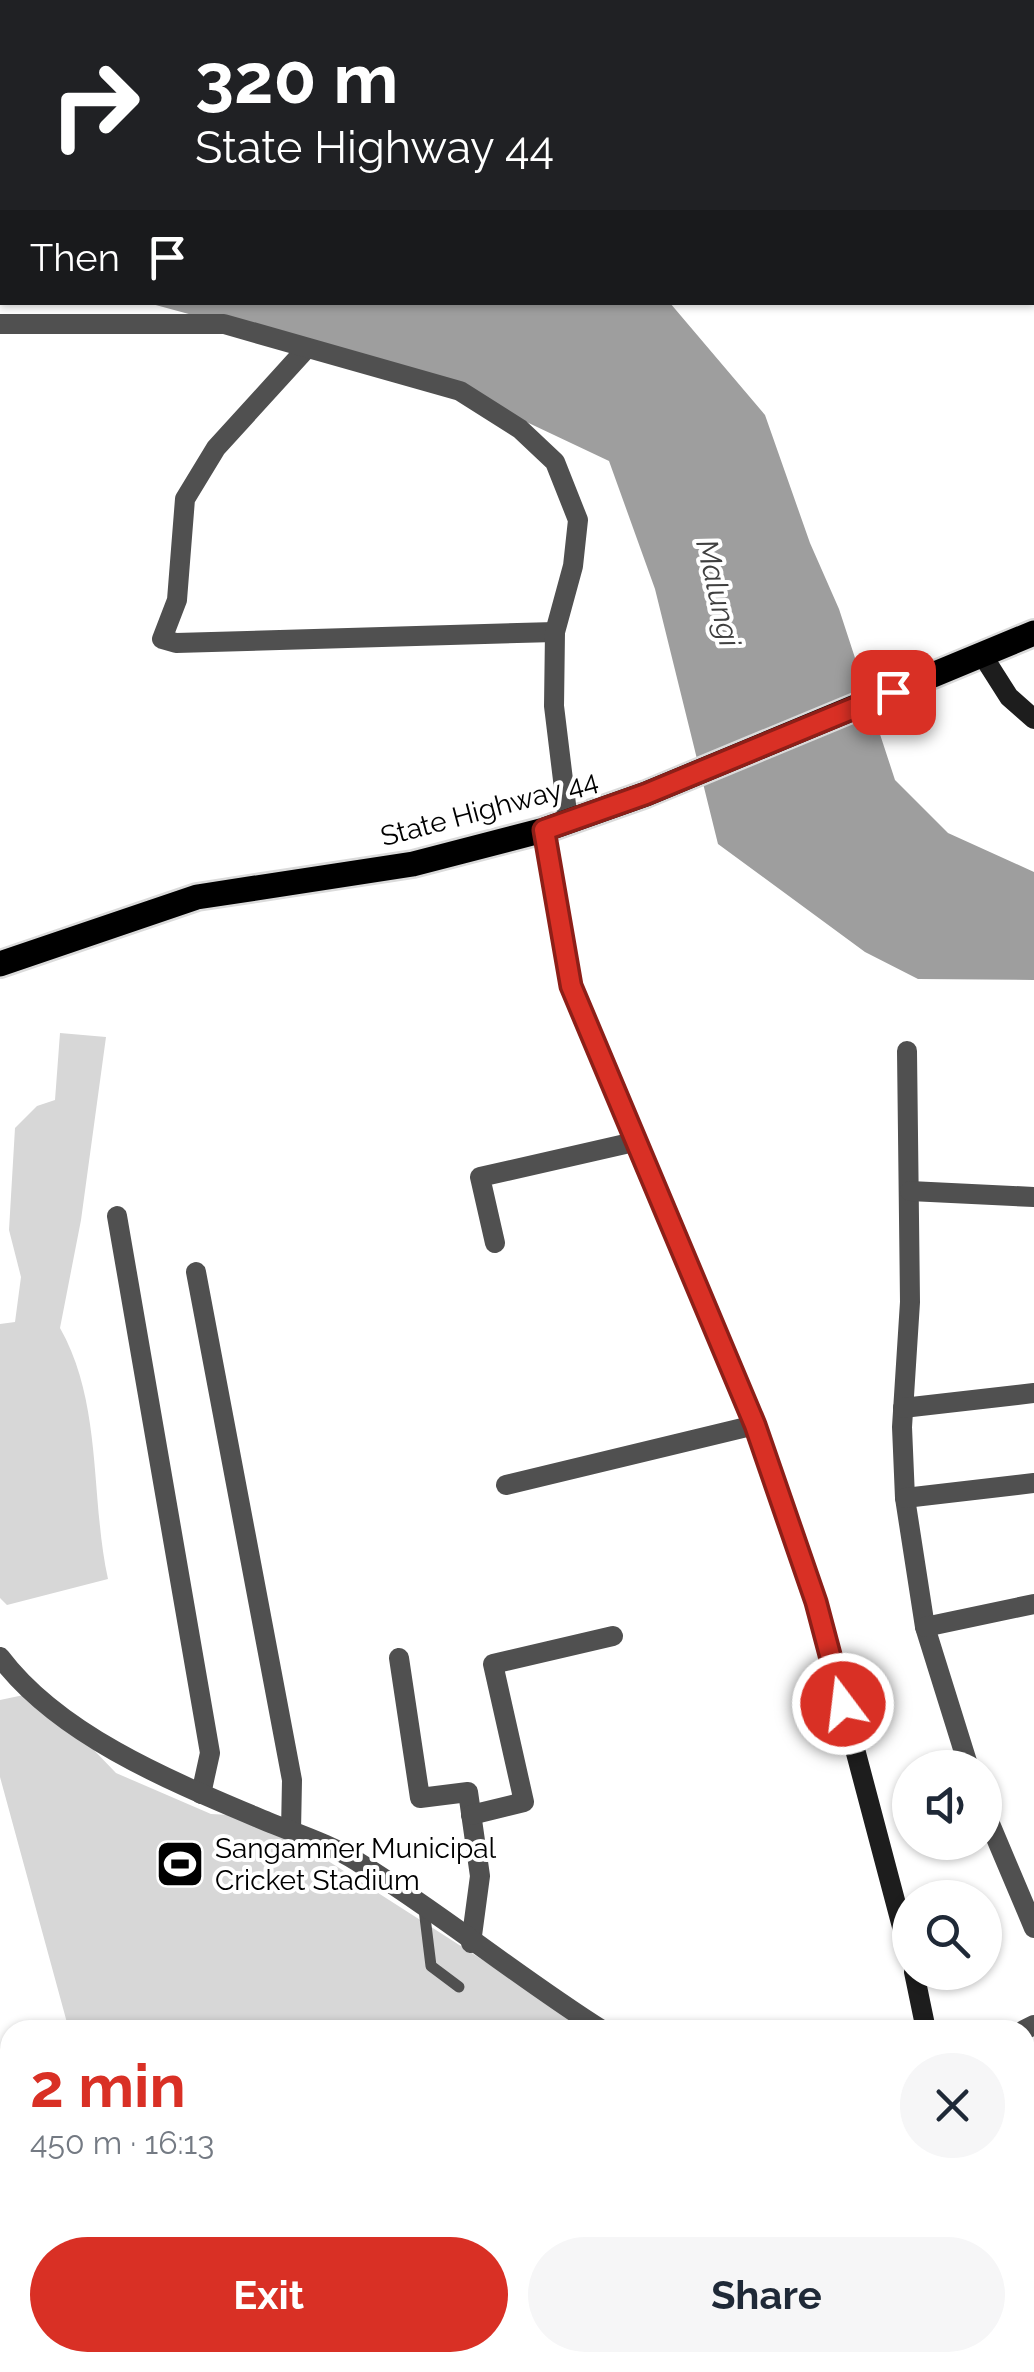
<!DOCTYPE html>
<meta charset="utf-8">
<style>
:root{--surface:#fff;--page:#f6f6f7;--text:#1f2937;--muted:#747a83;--accent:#d93025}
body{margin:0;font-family:Raleway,sans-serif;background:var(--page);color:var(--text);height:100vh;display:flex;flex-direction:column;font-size:38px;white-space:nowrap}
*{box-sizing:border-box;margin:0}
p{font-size:32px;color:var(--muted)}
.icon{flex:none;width:55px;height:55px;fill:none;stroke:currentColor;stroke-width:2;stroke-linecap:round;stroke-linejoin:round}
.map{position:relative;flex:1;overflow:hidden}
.details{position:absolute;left:0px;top:2020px;width:1035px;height:352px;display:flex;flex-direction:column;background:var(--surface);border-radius:30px 30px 0 0;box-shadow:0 2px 8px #0004}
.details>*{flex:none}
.banner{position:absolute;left:0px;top:0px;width:1035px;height:305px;box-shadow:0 2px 8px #0004;background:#202124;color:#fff;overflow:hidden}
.tools{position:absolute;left:892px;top:1750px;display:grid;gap:20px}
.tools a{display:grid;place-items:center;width:110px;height:110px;border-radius:50%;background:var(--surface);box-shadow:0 2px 8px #0004;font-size:50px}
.pin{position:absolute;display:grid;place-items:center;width:85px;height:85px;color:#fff;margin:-42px;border-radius:20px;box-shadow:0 5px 15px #0006}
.me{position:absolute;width:110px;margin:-55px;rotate:345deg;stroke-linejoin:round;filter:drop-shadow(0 0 8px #0008)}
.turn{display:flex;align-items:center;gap:35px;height:210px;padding:0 30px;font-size:45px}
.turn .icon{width:130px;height:130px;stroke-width:2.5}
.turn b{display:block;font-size:70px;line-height:85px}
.then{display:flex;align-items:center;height:95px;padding:0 30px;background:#0003;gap:20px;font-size:38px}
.round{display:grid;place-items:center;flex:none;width:105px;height:105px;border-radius:52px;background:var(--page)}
.headline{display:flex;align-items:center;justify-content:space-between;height:170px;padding:0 30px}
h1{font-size:60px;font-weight:700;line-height:75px;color:var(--accent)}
.cta{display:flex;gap:20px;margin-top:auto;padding:20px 30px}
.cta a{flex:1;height:115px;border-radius:60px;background:var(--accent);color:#fff;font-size:40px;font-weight:700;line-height:115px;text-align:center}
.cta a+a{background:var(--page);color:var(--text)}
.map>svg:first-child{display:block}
</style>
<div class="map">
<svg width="1034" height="2372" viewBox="0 0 1034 2372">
<rect width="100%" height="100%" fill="#fff"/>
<g fill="#d7d7d7">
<path d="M 60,1033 L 106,1037 L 81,1220 L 60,1328 C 103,1404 90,1497 108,1579 L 7,1605 L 0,1598 L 0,1324 L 15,1322 L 21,1277 L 9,1230 L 15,1128 L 37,1106 L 55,1100 Z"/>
<path d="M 38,1692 L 116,1773 L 211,1814 L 230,1815 L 297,1841 L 592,2030 L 69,2030 L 0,1777 L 0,1700 Z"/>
<path d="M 407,2363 L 550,2363 L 553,2372 L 409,2372 Z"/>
</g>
<path fill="#9e9e9e" d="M 0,167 L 2,302 L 670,303 L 765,415 L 810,543 L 839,609 L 895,780 L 948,833 L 1034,872 L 1034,980 L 918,979 L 865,952 L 718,844 L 655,589 L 609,461 L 444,383 L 152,304 L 0,304 Z"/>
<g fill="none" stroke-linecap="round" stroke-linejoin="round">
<g stroke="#dbdbdb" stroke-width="30">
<path id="primary" d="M 0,964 L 197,897 L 413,864 L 544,830 L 646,794 L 1034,633"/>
</g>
<path stroke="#505050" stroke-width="11" d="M 424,1909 L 431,1966 L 459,1987"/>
<g stroke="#505050" stroke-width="20">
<path d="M 1017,0 L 1018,2"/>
<path d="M 68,2 L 72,0"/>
<path d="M 0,43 L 2,42"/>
<path d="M 1032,95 L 1034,104"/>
<path d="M 307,348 L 216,448 L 185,499 L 177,600 L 162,639 L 176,643 L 555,632"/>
<path d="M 907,1051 L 910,1302 L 902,1427 L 905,1498 L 925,1627 L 969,1768"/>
<path d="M 910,1191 L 1034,1197"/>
<path d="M 117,1216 L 210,1753 L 201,1794"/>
<path d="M 495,1243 L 480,1177 L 634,1142"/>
<path d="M 196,1272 L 292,1780 L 291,1831"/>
<path d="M 903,1408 L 1034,1393"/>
<path d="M 506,1485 L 755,1425"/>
<path d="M 905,1498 L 1034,1483"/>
<path d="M 925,1627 L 1034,1604"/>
<path d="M 399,1658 L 420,1798 L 468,1792 L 480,1876 L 471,1943"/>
<path d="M 985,1812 L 1034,1928"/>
<path d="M 471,1815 L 524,1802 L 493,1664 L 613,1636"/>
<path d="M 0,2253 L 10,2250"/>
<path d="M 373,2362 L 375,2372"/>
</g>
<g stroke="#505050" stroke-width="20">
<path d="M 0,324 L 224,324 L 460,391 L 520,429 L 555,462 L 578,520 L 573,566 L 555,632 L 554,706 L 568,821"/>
<path d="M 0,1657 C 61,1738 178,1784 268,1822 C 298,1834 332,1845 358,1862 C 442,1914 518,1977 602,2030"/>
<path d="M 1024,2030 L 1034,2025"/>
</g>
<g stroke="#1d1d1d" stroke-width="20">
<path d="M 981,653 L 1009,697 L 1034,719"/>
<path d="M 544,830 L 571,986 L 755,1425 L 816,1602 L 910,1957"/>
<path d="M 914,1972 L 926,2030"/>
<path d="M 976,2362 L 978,2372"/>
</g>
<use href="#primary" stroke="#000" stroke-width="25"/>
</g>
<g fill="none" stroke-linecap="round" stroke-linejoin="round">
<g stroke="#8d1f18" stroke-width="25">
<path id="route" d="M 843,1704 L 816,1602 L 755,1425 L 571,986 L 544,830 L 646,794 L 893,692"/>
</g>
<use href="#route" stroke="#d93025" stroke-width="18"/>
</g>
<defs>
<g id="stadium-square" transform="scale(2.5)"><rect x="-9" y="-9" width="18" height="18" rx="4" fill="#000" stroke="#fff"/><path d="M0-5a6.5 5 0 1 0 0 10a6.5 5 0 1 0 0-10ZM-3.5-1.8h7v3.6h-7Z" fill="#fff"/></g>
</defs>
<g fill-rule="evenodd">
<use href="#stadium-square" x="180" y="1864"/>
</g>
<g text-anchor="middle" stroke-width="8" stroke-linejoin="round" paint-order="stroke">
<g font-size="28" fill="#000" stroke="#fff">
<text transform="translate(489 808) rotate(-15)" y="10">State Highway 44</text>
</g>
<g font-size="28" fill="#000" stroke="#fff" text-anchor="start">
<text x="215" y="1858">Sangamner Municipal<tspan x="215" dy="32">Cricket Stadium</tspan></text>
</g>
<g font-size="30" font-style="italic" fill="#3f3f3f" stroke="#fff">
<text transform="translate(718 593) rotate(77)" y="10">Malungi</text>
</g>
</g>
</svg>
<div class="tools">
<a><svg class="icon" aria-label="sound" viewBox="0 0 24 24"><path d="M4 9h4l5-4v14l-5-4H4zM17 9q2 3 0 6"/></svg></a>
<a><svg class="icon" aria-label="search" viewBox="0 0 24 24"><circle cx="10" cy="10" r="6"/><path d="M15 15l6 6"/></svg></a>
</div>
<div class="pin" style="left:893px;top:692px;background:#d93025"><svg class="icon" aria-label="arrive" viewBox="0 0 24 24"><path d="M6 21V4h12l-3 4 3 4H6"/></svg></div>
<svg class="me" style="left:843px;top:1704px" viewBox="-20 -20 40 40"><circle r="17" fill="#d93025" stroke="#fff" stroke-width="3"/><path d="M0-11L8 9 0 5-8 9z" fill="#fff"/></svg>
<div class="banner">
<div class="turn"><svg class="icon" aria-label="right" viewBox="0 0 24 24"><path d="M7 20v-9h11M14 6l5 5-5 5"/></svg><div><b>320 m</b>State Highway 44</div></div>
<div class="then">Then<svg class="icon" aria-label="arrive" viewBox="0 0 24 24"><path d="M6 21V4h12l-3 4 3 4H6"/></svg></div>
</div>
<section class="details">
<div class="headline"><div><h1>2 min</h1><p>450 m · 16:13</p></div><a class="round"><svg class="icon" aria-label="close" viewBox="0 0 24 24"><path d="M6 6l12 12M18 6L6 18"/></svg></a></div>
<div class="cta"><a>Exit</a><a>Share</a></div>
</section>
</div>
